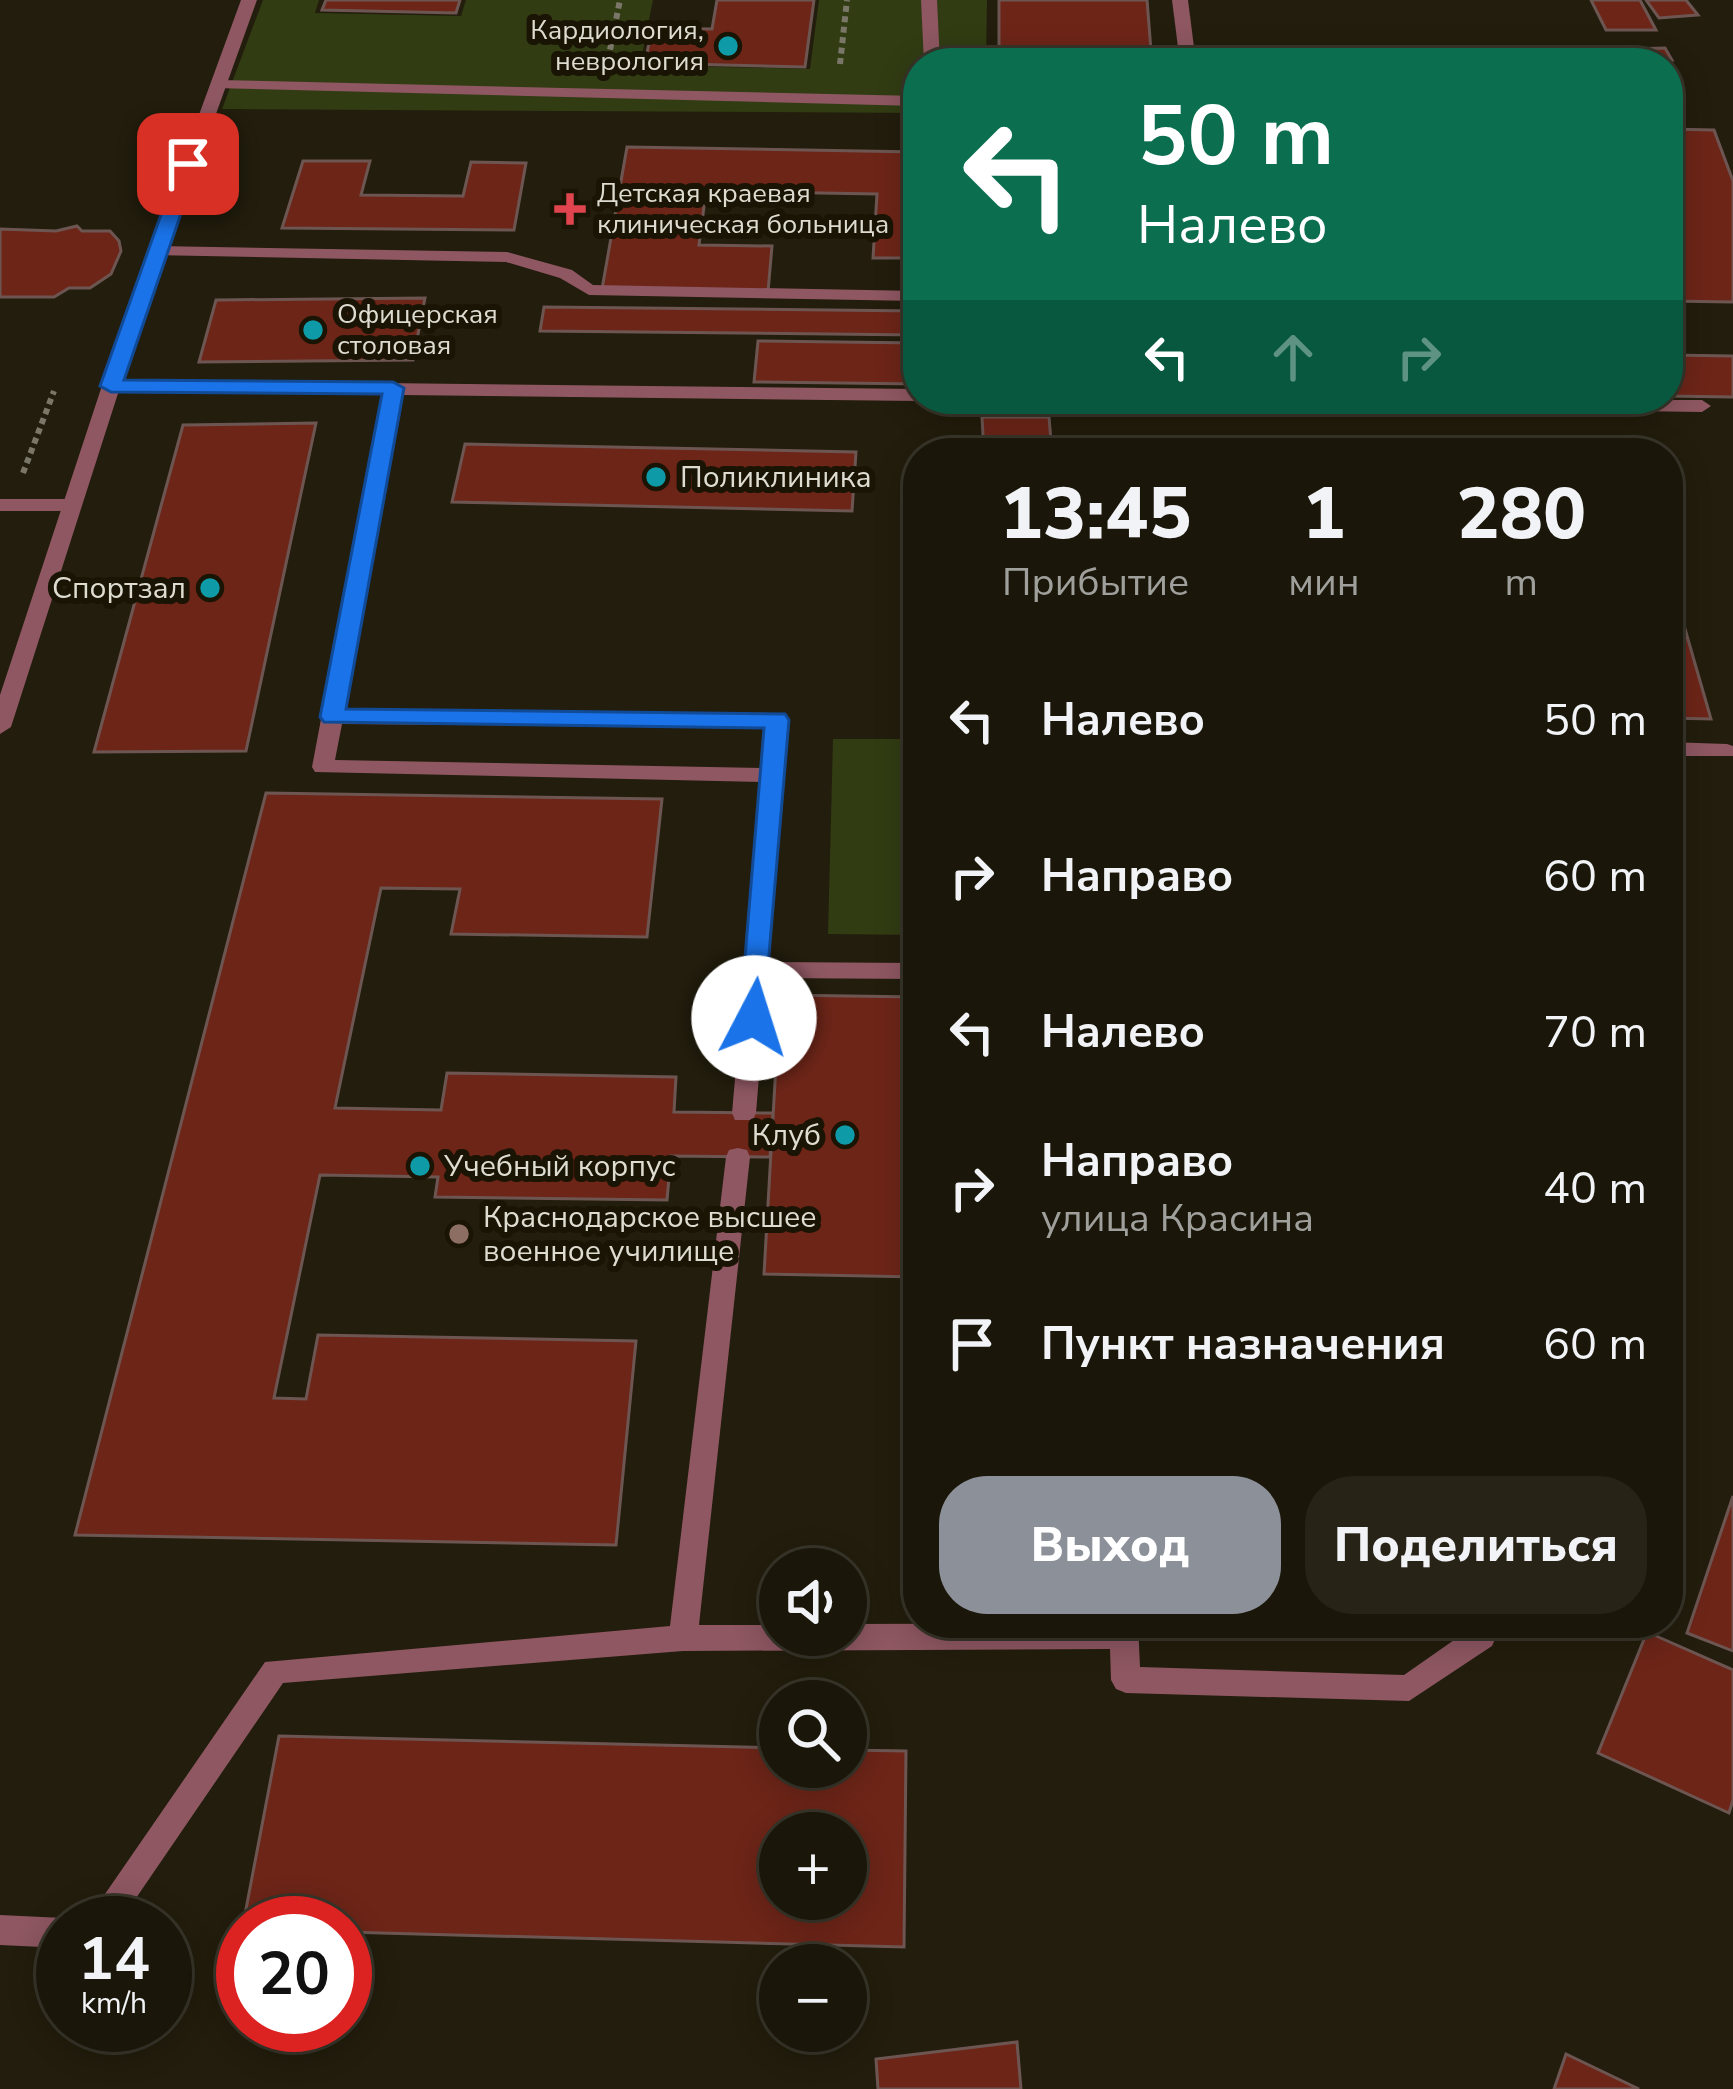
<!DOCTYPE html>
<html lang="ru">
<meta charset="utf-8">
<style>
:root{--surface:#1a1609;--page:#272317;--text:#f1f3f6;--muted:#9f9f9c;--line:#38352a;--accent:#8c9099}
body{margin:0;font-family:"Nunito Sans",sans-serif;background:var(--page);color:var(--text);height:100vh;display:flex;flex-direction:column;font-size:45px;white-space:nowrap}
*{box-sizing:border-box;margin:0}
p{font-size:39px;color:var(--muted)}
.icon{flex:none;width:66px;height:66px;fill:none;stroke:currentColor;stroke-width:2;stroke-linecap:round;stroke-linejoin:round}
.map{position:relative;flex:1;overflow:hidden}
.sheet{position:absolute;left:903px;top:438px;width:780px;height:1200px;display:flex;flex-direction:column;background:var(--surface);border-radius:48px;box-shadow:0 6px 30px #0003,0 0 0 3px var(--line)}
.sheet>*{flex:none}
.top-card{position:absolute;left:903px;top:48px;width:780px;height:366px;border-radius:48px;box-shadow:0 6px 30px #0003,0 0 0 3px var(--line);background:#0b6e4f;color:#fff;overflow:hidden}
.buttons{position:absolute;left:759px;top:1548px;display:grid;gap:24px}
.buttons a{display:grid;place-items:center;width:108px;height:108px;border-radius:50%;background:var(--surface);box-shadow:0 6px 30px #0003,0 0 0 3px var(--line);font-size:60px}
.speed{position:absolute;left:36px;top:1896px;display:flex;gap:24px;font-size:60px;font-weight:700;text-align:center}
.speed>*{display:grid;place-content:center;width:156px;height:156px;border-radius:50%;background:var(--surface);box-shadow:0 6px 30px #0003,0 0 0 3px var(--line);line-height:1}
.speed small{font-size:30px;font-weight:400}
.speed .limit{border:18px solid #d22;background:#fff;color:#111}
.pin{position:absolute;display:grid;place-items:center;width:102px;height:102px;color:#fff;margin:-51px;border-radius:24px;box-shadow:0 6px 18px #0006}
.me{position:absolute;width:132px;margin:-66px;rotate:5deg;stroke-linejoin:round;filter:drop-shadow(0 0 9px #0008)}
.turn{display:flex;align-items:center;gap:42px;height:252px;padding:0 36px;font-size:54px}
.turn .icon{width:156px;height:156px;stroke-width:2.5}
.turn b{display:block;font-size:84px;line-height:102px}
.lanes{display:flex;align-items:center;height:114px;padding:0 36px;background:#0003;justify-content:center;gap:60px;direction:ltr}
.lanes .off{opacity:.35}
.eta{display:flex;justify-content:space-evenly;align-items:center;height:204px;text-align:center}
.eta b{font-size:72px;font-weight:800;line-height:84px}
.cta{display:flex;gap:24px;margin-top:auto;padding:24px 36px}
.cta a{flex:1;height:138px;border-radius:48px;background:var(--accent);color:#fff;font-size:48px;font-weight:800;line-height:138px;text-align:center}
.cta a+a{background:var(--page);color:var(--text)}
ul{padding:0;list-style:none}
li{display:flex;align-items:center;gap:36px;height:156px;padding:0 36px}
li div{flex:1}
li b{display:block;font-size:45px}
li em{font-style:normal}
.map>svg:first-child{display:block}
</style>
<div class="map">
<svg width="1733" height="2089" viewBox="0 0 1733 2089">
<rect width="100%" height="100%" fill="#221d0c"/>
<g fill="#313c13">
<path d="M 263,0 L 319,0 L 315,13 L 461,16 L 466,0 L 653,0 L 640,65 L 810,69 L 819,0 L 987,0 L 986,63 L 918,63 L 918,113 L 222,109 Z"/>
<path d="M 833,739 L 918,739 L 918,935 L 828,934 Z"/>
</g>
<g fill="#6d2518" stroke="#6d5652" stroke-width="3" fill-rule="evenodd">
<path d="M 326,0 L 460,0 L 456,13 L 322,10 Z"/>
<path d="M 717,0 L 814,0 L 805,67 L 645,63 L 652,28 L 712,29 Z"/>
<path d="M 999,0 L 1147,0 L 1152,63 L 999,63 Z"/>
<path d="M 1591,0 L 1640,0 L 1656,30 L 1606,30 Z"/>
<path d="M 1646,0 L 1686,0 L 1698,15 L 1659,18 Z"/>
<path d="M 1665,48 L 1672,60 L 1595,62 L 1589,50 Z"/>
<path d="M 1668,129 L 1714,130 L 1733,181 L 1733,302 L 1668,301 Z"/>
<path d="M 627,147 L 918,152 L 918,258 L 873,258 L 877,194 L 706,191 L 699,245 L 772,246 L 768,292 L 602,289 Z"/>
<path d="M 303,161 L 370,161 L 361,195 L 463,196 L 471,162 L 526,163 L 514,230 L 282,228 Z"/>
<path d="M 77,226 L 82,231 L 110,231 L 119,241 L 121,251 L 111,274 L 90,288 L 69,288 L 54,297 L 0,297 L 0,229 L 56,231 Z"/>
<path d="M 425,298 L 413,360 L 199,362 L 216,300 Z"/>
<path d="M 544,307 L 918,311 L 918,335 L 540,331 Z"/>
<path d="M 758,341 L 918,343 L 918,384 L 754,382 Z"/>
<path d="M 1668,355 L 1733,356 L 1733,397 L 1668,396 Z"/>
<path d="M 982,417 L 1049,417 L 1052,453 L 984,453 Z"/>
<path d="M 316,423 L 246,751 L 94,752 L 183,425 Z"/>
<path d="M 465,444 L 856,452 L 852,511 L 452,502 Z"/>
<path d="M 1668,570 L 1711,719 L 1668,718 Z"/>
<path d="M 266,793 L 662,799 L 647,937 L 451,934 L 460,889 L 381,888 L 335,1108 L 441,1110 L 447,1073 L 676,1077 L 674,1112 L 773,1113 L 770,1157 L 671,1156 L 667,1200 L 435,1197 L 438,1177 L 320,1175 L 274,1398 L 306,1399 L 318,1335 L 636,1341 L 616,1545 L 75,1535 Z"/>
<path d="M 780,995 L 918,997 L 918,1277 L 764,1274 Z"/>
<path d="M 1733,1496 L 1733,1651 L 1687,1633 Z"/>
<path d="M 1647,1632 L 1733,1670 L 1733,1800 L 1729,1813 L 1598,1753 Z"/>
<path d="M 279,1736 L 780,1748 L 780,1767 L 846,1767 L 846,1750 L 906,1751 L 904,1947 L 345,1932 L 345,1923 L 243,1923 L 242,1930 ZM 780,1833 L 846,1833 L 846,1899 L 780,1899 Z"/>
<path d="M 1017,2042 L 1021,2089 L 878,2089 L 876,2059 Z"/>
<path d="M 1566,2054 L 1639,2089 L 1554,2089 Z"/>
</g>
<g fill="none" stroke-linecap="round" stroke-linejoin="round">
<g stroke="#7a7768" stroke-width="6" stroke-dasharray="6 4.5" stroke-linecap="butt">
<path d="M 608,60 L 620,0"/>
<path d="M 840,64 L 847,0"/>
<path d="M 23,473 L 54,391"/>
</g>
<g fill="#8e5762" fill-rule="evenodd">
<path d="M 921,0 L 937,0 L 940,63 L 924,63 Z"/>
<path d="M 1172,0 L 1188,0 L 1196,63 L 1180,63 Z"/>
<path d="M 218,80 L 918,96 L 918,106 L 212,88 L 212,82 Z"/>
<path d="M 157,246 L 507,252 L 572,270 L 593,285 L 918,291 L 918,301 L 589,295 L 560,278 L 506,262 L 151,255 L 151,247 Z"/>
<path d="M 111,380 L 918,389 L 918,399 L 924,399 L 918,401 L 401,395 L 344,710 L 784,715 L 787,720 L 769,962 L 918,963 L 918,979 L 767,978 L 756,1113 L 753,1120 L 735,1120 L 732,1113 L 761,782 L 315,772 L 312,767 L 382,395 L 104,390 L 102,386 ZM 342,724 L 765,727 L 763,768 L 335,760 Z"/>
<path d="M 1188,399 L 1702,400 L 1711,406 L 1702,412 L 1197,405 Z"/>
<path d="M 0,499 L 70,499 L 80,505 L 70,511 L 0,511 Z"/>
<path d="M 1668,742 L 1727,744 L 1733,746 L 1733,756 L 1668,756 Z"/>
<path d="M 738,1148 L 747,1150 L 750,1157 L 699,1625 L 780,1625 L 780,1635 L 846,1635 L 846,1624 L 1138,1623 L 1140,1667 L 1404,1675 L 1467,1631 L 1466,1623 L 1494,1623 L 1496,1637 L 1492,1646 L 1409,1701 L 1126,1693 L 1116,1689 L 1111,1680 L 1110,1649 L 683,1651 L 283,1683 L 119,1923 L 85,1923 L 265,1662 L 670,1626 L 726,1157 L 729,1150 Z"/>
<path d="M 0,1915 L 63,1918 L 74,1923 L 63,1923 L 63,1948 L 0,1945 Z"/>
</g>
<path fill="#8e5762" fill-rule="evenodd" d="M 241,0 L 257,0 L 139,328 L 11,727 L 0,734 L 0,695 L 121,328 Z"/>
</g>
<path fill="#1a73e8" stroke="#114b97" stroke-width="3" d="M 188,159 L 198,164 L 124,380 L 393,382 L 404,388 L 346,709 L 785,714 L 789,720 L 763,1025 L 744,1025 L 740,1018 L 764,728 L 324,722 L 320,717 L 382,394 L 111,392 L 100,386 L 179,164 Z"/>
<g fill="#0f9aa8" stroke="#191404" stroke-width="4.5">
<circle cx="728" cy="46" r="12"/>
<circle cx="313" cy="330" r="12"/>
<circle cx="656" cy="477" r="12"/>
<circle cx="210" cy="588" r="12"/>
<circle cx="845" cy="1135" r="12"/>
<circle cx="420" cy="1166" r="12"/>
</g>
<path fill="#e0444e" stroke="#191404" stroke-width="4.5" d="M564 191h12v12h12v12h-12v12h-12v-12h-12v-12h12z"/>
<circle fill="#8d6e63" stroke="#191404" stroke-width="4.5" cx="459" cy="1234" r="12"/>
<g text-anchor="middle" stroke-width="12" stroke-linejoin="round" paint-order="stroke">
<g font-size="27" fill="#dedcd0" stroke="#191404" text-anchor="start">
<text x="704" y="39" text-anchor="end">Кардиология,<tspan x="704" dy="31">неврология</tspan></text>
<text x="597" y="202">Детская краевая<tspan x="597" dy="31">клиническая больница</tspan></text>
<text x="337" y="323">Офицерская<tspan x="337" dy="31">столовая</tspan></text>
</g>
<g font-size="30" fill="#dedcd0" stroke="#191404" text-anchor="start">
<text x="680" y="487">Поликлиника</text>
<text x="186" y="598" text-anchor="end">Спортзал</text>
<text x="821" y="1145" text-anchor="end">Клуб</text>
<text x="444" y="1176">Учебный корпус</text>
<text x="483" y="1227">Краснодарское высшее<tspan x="483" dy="34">военное училище</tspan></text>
</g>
</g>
</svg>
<div class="buttons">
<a><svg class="icon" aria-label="sound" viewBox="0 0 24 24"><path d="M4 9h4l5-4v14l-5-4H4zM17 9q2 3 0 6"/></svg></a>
<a><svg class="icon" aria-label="search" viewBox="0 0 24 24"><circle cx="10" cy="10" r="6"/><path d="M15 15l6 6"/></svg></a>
<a>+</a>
<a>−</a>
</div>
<div class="speed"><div>14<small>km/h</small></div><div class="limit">20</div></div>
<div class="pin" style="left:188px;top:164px;background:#d93025"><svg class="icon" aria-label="arrive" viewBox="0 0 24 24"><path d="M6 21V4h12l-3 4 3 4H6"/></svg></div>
<svg class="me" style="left:754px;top:1018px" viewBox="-20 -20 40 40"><circle r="19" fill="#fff"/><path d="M0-13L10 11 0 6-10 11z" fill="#1a73e8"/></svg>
<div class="top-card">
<div class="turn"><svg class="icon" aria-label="left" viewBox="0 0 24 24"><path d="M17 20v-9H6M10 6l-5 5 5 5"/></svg><div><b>50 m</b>Налево</div></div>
<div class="lanes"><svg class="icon" aria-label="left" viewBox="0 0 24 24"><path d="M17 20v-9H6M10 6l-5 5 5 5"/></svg><svg class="icon off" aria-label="ahead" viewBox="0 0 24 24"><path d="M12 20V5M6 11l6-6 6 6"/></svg><svg class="icon off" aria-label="right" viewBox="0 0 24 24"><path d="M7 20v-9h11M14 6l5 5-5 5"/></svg></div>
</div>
<section class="sheet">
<div class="eta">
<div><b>13:45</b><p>Прибытие</p></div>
<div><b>1</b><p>мин</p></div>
<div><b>280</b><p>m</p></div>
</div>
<ul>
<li><svg class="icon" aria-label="left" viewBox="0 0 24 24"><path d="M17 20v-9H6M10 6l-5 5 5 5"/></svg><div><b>Налево</b></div><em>50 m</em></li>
<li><svg class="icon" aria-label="right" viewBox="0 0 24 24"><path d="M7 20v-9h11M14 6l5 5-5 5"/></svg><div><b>Направо</b></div><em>60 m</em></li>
<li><svg class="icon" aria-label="left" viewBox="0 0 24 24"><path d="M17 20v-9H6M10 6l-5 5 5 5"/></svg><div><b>Налево</b></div><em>70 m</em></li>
<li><svg class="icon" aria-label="right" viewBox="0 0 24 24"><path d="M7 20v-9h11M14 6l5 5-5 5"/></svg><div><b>Направо</b><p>улица Красина</p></div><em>40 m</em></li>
<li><svg class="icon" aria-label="arrive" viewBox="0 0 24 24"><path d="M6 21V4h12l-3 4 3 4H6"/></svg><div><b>Пункт назначения</b></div><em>60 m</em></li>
</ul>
<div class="cta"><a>Выход</a><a>Поделиться</a></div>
</section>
</div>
